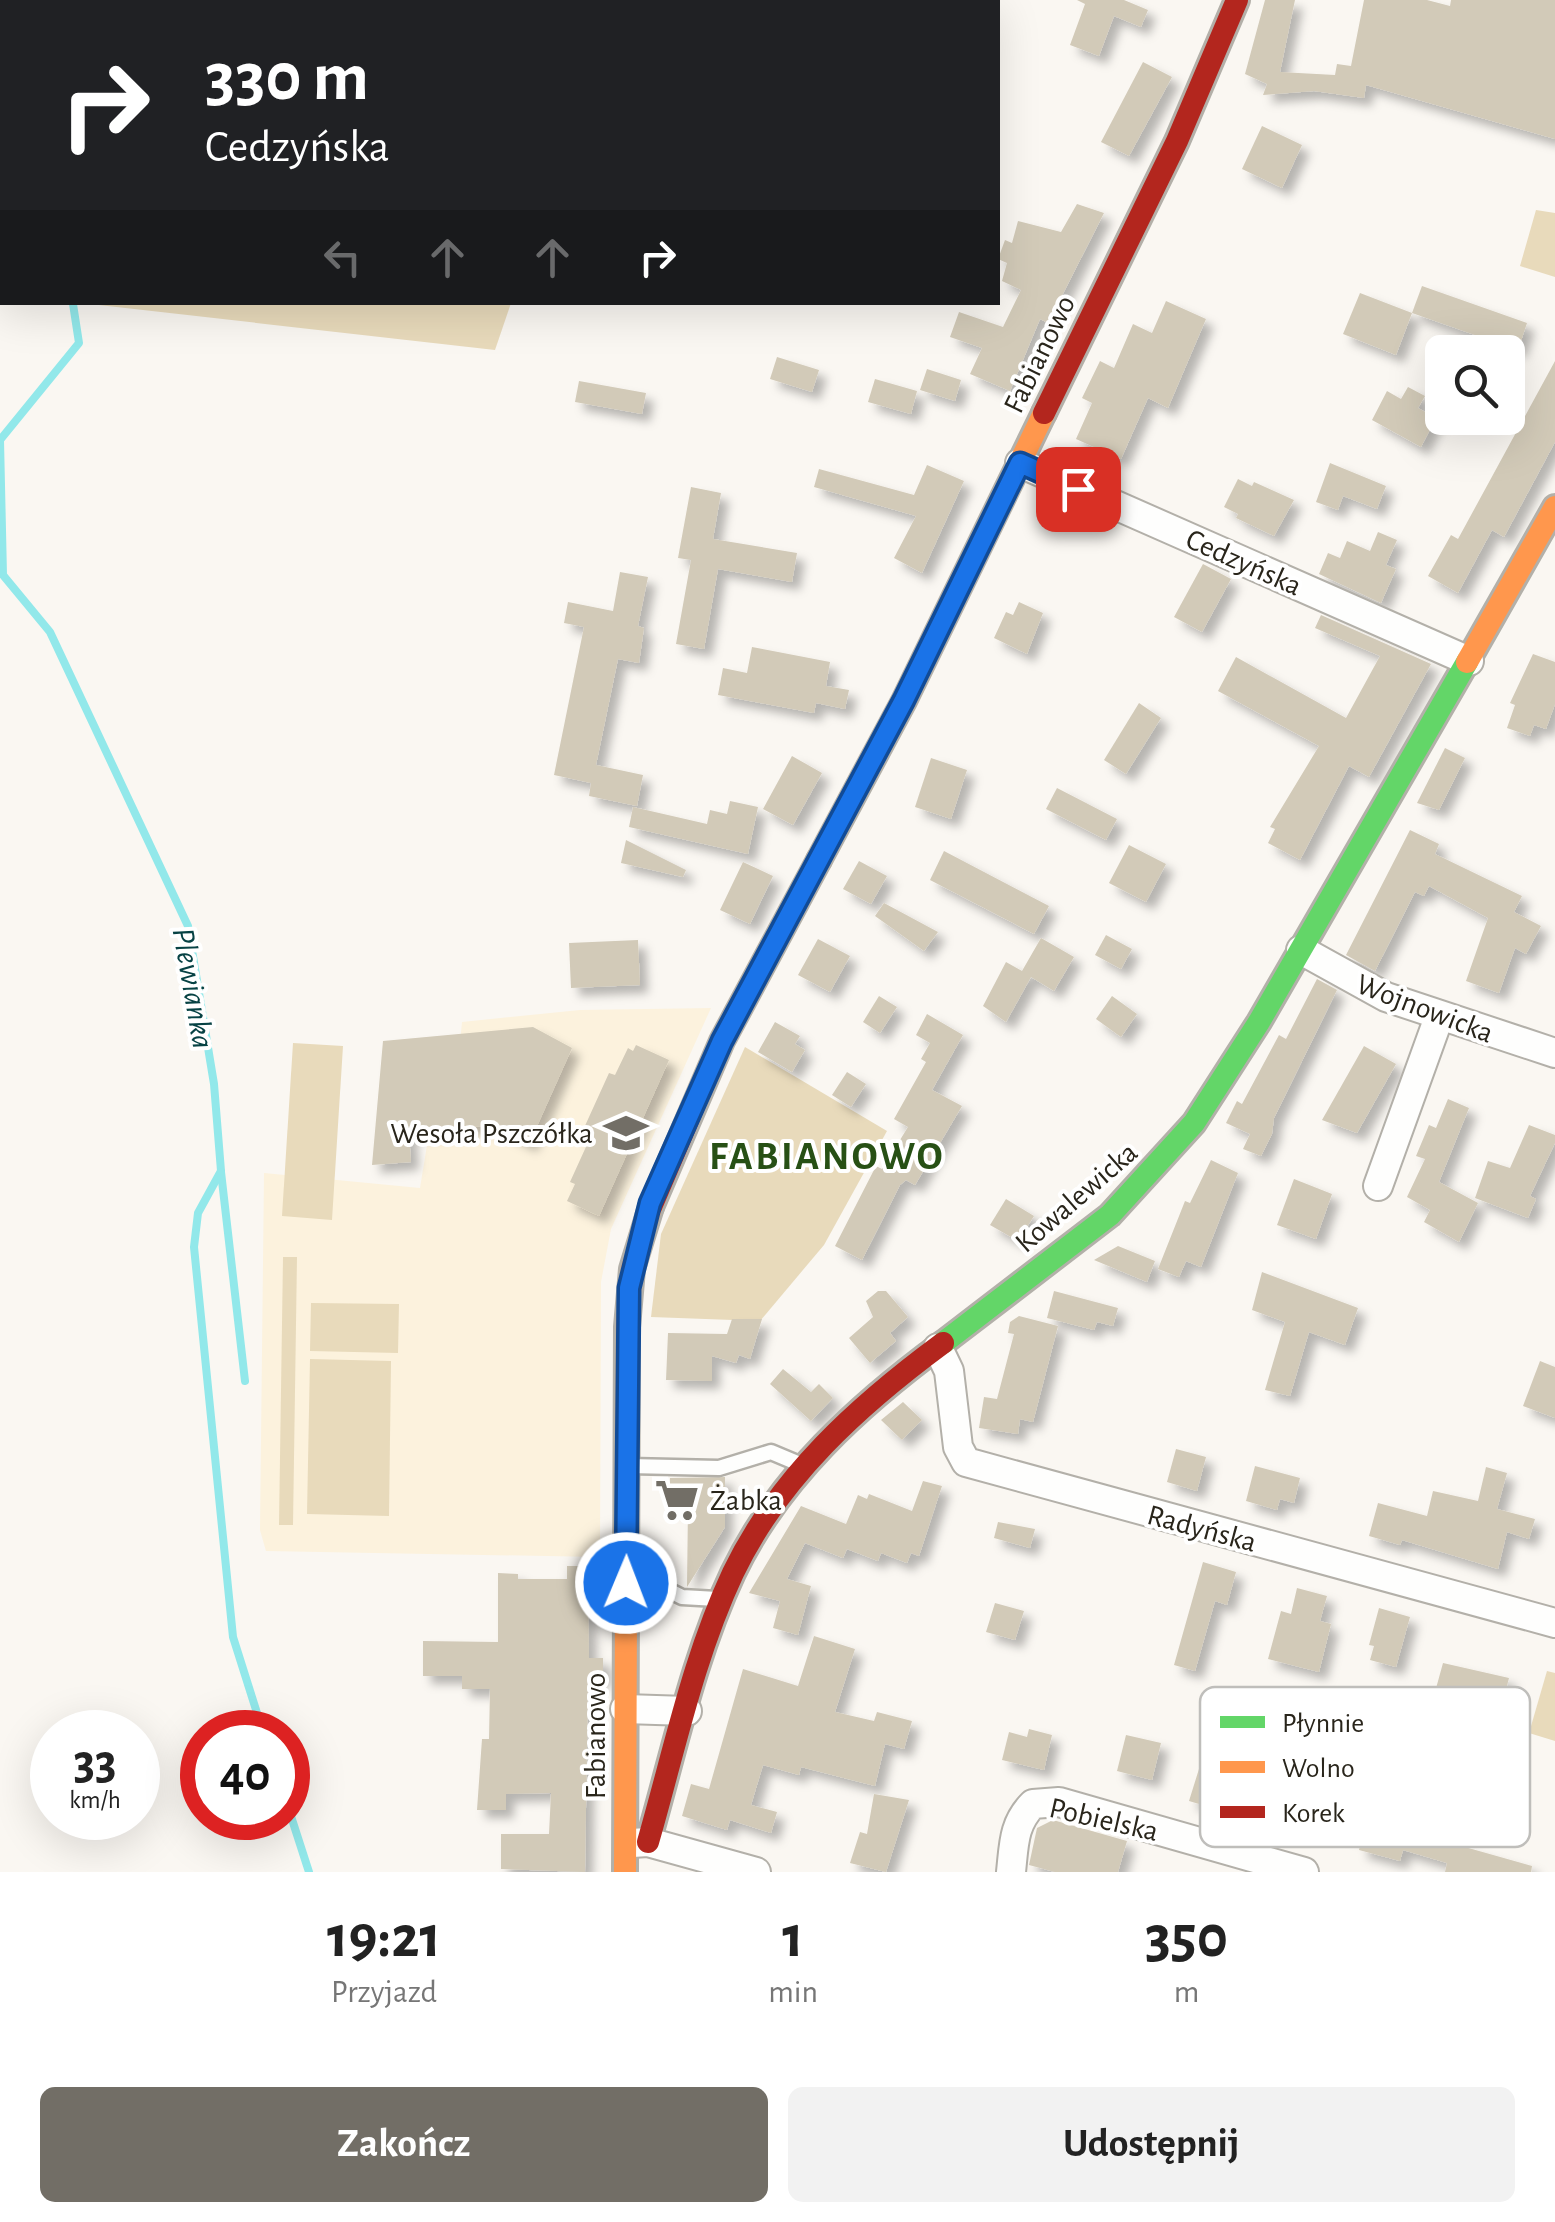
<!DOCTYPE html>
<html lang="pl">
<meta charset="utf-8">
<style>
:root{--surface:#fff;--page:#f2f2f2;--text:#222;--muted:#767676;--accent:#726e66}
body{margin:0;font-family:"Alegreya Sans",sans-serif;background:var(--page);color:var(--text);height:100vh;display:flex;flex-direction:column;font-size:38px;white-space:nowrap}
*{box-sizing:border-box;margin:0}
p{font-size:32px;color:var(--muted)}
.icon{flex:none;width:55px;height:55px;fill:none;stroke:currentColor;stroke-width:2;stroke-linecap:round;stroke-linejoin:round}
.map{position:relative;height:1872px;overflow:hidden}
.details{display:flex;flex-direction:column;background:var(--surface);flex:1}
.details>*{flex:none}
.banner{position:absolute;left:0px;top:0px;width:1000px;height:305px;box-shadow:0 10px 40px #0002;background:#202124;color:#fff;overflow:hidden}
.fabs{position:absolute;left:1425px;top:335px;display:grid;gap:20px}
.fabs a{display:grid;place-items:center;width:100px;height:100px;border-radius:15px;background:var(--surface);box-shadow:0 10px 40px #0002;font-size:50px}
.speed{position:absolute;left:30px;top:1710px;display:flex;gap:20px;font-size:50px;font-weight:700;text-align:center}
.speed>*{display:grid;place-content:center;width:130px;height:130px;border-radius:50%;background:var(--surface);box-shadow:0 10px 40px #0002;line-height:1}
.speed small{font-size:25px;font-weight:400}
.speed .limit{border:15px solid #d22;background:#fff;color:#111}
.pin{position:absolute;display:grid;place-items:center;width:85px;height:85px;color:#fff;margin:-42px;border-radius:20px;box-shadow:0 5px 15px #0006}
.me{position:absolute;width:110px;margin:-55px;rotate:1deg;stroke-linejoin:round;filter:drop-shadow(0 0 8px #0008)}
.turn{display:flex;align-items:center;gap:35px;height:210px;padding:0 40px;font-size:45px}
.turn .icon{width:130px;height:130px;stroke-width:2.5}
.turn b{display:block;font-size:70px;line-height:85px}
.lanes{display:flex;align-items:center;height:95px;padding:0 40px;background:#0003;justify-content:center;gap:50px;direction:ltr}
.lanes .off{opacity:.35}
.eta{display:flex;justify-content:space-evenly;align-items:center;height:170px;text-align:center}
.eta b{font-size:60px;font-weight:700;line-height:70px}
.primary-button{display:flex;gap:20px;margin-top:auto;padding:20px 40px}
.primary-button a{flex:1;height:115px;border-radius:15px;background:var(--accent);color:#fff;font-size:40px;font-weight:700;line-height:115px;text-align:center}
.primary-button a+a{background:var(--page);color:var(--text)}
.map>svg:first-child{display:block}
</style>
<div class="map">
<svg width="1555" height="1872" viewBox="0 0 1555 1872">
<defs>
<filter id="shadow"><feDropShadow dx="8" dy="8" stdDeviation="5" flood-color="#0004"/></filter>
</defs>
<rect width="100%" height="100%" fill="#faf7f2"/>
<path fill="#fcf2dd" d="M 711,1008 L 611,1229 L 601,1282 L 600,1557 L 266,1551 L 260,1530 L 264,1173 L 420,1188 L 428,1139 L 450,1145 L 462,1022 L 580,1010 Z"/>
<g fill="#e8dabb">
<path d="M 0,0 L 614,0 L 2,2 L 2,293 Z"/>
<path d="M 1536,210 L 1555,213 L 1555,277 L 1520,266 Z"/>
<path d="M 81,303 L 511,303 L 495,350 Z"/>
<path d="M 293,1043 L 343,1046 L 332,1220 L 282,1216 Z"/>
<path d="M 745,1047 L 887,1131 L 824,1245 L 760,1321 L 651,1317 L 661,1234 Z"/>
<path d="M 283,1257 L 297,1257 L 293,1525 L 279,1525 Z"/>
<path d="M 311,1303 L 399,1304 L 398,1353 L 310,1351 Z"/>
<path d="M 310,1359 L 391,1361 L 389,1516 L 307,1514 Z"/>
<path d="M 1547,1671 L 1555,1673 L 1555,1741 L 1529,1733 Z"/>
</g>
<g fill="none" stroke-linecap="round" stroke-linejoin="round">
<g stroke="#92e8ea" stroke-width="8">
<path d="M 73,304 L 79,343 L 0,440 L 3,575 L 50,632 L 188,926 L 214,1084 L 221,1171 L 198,1213 L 194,1247 L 233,1637 L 263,1732"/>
<path d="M 221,1172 L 245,1381"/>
<path d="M 288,1807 L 309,1872"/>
</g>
</g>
<g fill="#d2cab8" filter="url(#shadow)">
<path d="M 1077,0 L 1124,0 L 1148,10 L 1141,27 L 1114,16 L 1099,56 L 1070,45 L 1085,4 Z"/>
<path d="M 1265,0 L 1295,0 L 1280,72 L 1335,75 L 1337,64 L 1351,66 L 1364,0 L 1427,0 L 1450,6 L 1451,0 L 1555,0 L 1555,139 L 1366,85 L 1364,98 L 1314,91 L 1263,95 L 1267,84 L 1245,74 Z"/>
<path d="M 1143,62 L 1172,77 L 1129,156 L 1101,142 Z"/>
<path d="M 1262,126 L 1302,145 L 1282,188 L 1242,169 Z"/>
<path d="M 1077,204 L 1104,213 L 1048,323 L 1040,319 L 1010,391 L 970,374 L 982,348 L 950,337 L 959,312 L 1003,327 L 1021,290 L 1002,281 L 1007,263 L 998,259 L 1005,240 L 1012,243 L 1018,221 L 1061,232 Z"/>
<path d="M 1422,286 L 1527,323 L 1518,350 L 1412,313 Z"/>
<path d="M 1360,293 L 1412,313 L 1396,355 L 1343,334 Z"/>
<path d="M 1166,301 L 1206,319 L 1168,408 L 1148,398 L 1121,459 L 1076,439 L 1092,403 L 1082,398 L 1100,361 L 1114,368 L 1133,324 L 1152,333 Z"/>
<path d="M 777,357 L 819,370 L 812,392 L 770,379 Z"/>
<path d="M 1555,361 L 1555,442 L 1504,537 L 1492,530 L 1458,593 L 1428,576 L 1451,535 L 1458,539 Z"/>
<path d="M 927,369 L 961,380 L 955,401 L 920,390 Z"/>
<path d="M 875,379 L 917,391 L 911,414 L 868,402 Z"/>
<path d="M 579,381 L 646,393 L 642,414 L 575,402 Z"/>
<path d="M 1408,387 L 1425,396 L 1418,408 L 1436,418 L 1421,447 L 1372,420 L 1387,391 L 1401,399 Z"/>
<path d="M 1330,463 L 1386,486 L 1377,509 L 1343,496 L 1338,510 L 1316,502 Z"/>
<path d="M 927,465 L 964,481 L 922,573 L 894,558 L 916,516 L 814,487 L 819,469 L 914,495 Z"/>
<path d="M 1238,479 L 1252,486 L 1254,482 L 1294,500 L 1274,536 L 1236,518 L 1238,514 L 1224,507 Z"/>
<path d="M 691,487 L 721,493 L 713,539 L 797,553 L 792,582 L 718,569 L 704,649 L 676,644 L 691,560 L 678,558 Z"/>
<path d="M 1378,532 L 1397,540 L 1386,565 L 1396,569 L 1381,603 L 1319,574 L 1328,553 L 1340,558 L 1347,541 L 1370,551 Z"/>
<path d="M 1203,564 L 1231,579 L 1202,632 L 1174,617 Z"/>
<path d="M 620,572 L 648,577 L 638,626 L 644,628 L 639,663 L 618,659 L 596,765 L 643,775 L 637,806 L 589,796 L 591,783 L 554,775 L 584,627 L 564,623 L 568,602 L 613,611 Z"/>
<path d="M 1019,602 L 1043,613 L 1027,654 L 994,638 L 1006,612 L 1013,615 Z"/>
<path d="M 1321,615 L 1431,664 L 1369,777 L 1349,766 L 1300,860 L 1268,843 L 1275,829 L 1270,827 L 1319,746 L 1218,691 L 1236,657 L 1346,718 L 1380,656 L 1315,628 Z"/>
<path d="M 752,647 L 830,662 L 826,686 L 849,690 L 845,709 L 816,703 L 814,713 L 718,695 L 723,668 L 747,673 Z"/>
<path d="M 1533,654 L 1555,662 L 1555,704 L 1546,729 L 1534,725 L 1530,736 L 1507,728 L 1515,705 L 1510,703 Z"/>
<path d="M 1139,703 L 1161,718 L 1126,774 L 1104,760 Z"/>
<path d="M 1445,748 L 1465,758 L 1439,810 L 1417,803 Z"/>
<path d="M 792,756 L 822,773 L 793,825 L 763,809 Z"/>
<path d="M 931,758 L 967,770 L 951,819 L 915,807 Z"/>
<path d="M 1057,788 L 1117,819 L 1106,840 L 1046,809 Z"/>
<path d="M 730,801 L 758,807 L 748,854 L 629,827 L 633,807 L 707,824 L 710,810 L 727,814 Z"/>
<path d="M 1410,830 L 1439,844 L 1435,854 L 1522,896 L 1514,912 L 1541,926 L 1526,954 L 1515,948 L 1499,993 L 1466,981 L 1488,918 L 1429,886 L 1424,896 L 1415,892 L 1375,971 L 1346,955 Z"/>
<path d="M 626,840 L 686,870 L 683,877 L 621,863 Z"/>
<path d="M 1129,845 L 1166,864 L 1146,902 L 1109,883 Z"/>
<path d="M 944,851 L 1049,906 L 1034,934 L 930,880 Z"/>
<path d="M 859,861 L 887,876 L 871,904 L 843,889 Z"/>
<path d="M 743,862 L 773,876 L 750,924 L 720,910 Z"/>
<path d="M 884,903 L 938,932 L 924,951 L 875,916 Z"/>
<path d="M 1106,935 L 1132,949 L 1121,969 L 1095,955 Z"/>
<path d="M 1041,938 L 1074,957 L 1054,991 L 1031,977 L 1006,1022 L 983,1006 L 1006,962 L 1022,971 Z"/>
<path d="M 818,939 L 850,956 L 830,992 L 798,975 Z"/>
<path d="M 638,940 L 640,985 L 571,988 L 569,943 Z"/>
<path d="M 1317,979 L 1337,990 L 1274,1118 L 1272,1134 L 1261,1156 L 1243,1149 L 1250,1134 L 1226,1123 L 1237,1101 L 1242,1104 L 1279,1035 L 1286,1039 Z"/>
<path d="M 879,996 L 897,1007 L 880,1033 L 863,1022 Z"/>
<path d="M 1112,996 L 1137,1014 L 1121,1037 L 1096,1019 Z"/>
<path d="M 927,1014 L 963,1035 L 932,1090 L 962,1106 L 915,1185 L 906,1180 L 900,1185 L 862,1260 L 835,1246 L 876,1166 L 882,1169 L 908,1127 L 894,1119 L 926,1062 L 921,1059 L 930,1043 L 916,1035 Z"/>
<path d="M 775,1022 L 800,1036 L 795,1044 L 805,1050 L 792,1072 L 758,1052 Z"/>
<path d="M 533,1027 L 572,1048 L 529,1144 L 492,1125 L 409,1133 L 411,1162 L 372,1165 L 383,1041 Z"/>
<path d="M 636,1045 L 669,1060 L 599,1216 L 567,1201 L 575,1184 L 570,1182 L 590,1138 L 579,1139 L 609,1073 L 615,1075 L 628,1048 L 633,1051 Z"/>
<path d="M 1364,1046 L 1396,1064 L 1357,1133 L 1322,1120 Z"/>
<path d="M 847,1072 L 866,1084 L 851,1107 L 832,1095 Z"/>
<path d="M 1448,1099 L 1469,1108 L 1439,1182 L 1478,1203 L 1459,1242 L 1424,1222 L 1430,1210 L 1407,1197 L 1425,1159 L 1416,1156 L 1429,1125 L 1436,1128 Z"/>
<path d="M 1529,1125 L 1555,1135 L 1555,1143 L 1530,1196 L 1536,1199 L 1528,1218 L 1475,1198 L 1488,1161 L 1510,1168 Z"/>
<path d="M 1211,1160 L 1238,1173 L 1201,1267 L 1186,1261 L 1179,1277 L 1158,1269 L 1185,1201 L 1190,1203 Z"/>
<path d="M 1294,1179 L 1332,1194 L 1316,1239 L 1277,1225 Z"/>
<path d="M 1006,1199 L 1034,1216 L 1018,1241 L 990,1225 Z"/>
<path d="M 1118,1246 L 1155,1261 L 1147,1282 L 1094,1260 Z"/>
<path d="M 1262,1272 L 1358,1308 L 1345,1345 L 1309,1332 L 1290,1396 L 1265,1390 L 1285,1322 L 1252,1310 Z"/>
<path d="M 878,1291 L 886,1291 L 908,1317 L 890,1333 L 896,1341 L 870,1363 L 849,1338 L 873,1317 L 866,1301 Z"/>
<path d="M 1054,1291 L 1118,1308 L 1113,1326 L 1097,1322 L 1094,1330 L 1047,1318 Z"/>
<path d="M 1019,1316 L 1058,1326 L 1033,1422 L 1020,1419 L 1018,1434 L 979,1428 L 984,1397 L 997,1399 L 1014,1334 L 1008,1333 L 1010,1322 Z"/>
<path d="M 732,1319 L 762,1319 L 750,1359 L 739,1355 L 736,1363 L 712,1356 L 712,1381 L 666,1380 L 668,1333 L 727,1334 Z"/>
<path d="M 1540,1361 L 1555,1367 L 1555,1418 L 1523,1406 Z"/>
<path d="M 783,1369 L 811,1392 L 819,1384 L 833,1398 L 811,1421 L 770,1384 Z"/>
<path d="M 903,1402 L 922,1420 L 902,1440 L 881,1420 Z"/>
<path d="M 1176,1449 L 1206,1457 L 1197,1491 L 1167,1482 Z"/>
<path d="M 1255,1466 L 1300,1478 L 1294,1503 L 1280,1499 L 1277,1510 L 1246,1501 Z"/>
<path d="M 1486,1467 L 1507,1473 L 1497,1509 L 1535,1519 L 1529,1539 L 1507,1532 L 1498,1569 L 1402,1540 L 1400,1545 L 1369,1536 L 1378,1503 L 1427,1516 L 1433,1491 L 1478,1501 Z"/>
<path d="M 725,1477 L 725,1527 L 687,1587 L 688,1505 L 669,1506 L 670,1478 Z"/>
<path d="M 923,1481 L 942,1486 L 919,1556 L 911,1553 L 907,1563 L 881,1553 L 878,1561 L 847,1549 L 843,1558 L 805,1543 L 787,1579 L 811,1586 L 798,1635 L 773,1628 L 780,1601 L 749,1593 L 801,1506 L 846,1524 L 858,1495 L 867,1499 L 869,1494 L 912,1511 Z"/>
<path d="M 998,1522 L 1035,1529 L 1030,1548 L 994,1538 Z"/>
<path d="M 1203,1562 L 1236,1572 L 1227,1605 L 1215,1601 L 1195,1671 L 1174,1665 Z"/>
<path d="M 567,1566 L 588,1566 L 589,1658 L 603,1658 L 603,1680 L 588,1680 L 585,1872 L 501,1869 L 501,1834 L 549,1834 L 551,1793 L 506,1794 L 506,1810 L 477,1810 L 482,1739 L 489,1739 L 490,1689 L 462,1689 L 462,1676 L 423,1676 L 423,1641 L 498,1642 L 498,1573 L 518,1574 L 518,1579 L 567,1579 Z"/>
<path d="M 1297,1588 L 1327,1596 L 1320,1621 L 1331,1624 L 1319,1672 L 1268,1659 L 1281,1611 L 1291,1614 Z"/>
<path d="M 995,1603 L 1024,1611 L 1015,1640 L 986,1632 Z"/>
<path d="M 1379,1608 L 1410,1617 L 1396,1667 L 1370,1660 L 1374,1646 L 1369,1645 Z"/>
<path d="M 814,1636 L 855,1649 L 835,1712 L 874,1721 L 877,1712 L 912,1721 L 904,1749 L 885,1744 L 875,1786 L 801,1767 L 799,1775 L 763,1765 L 751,1805 L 777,1812 L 771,1833 L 730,1820 L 727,1830 L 682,1816 L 691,1784 L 709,1789 L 743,1669 L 798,1686 Z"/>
<path d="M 1443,1663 L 1509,1678 L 1501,1709 L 1479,1703 L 1478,1708 L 1435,1692 Z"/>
<path d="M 1029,1729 L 1052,1735 L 1044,1770 L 1002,1760 L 1009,1732 L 1027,1737 Z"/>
<path d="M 1126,1735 L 1161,1743 L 1152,1780 L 1117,1771 Z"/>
<path d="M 1208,1740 L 1241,1750 L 1237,1761 L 1248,1764 L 1239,1795 L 1221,1790 L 1216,1809 L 1189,1801 Z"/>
<path d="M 1296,1753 L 1328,1763 L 1322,1783 L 1373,1799 L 1376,1787 L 1435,1804 L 1426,1836 L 1532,1866 L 1531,1872 L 1445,1872 L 1447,1863 L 1403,1850 L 1400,1861 L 1359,1850 L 1362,1837 L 1304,1819 L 1300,1832 L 1275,1825 Z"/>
<path d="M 874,1794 L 909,1800 L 886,1872 L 850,1863 L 860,1832 L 867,1834 Z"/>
<path d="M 1053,1820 L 1127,1841 L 1118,1872 L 1055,1872 L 1029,1865 L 1037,1828 Z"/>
</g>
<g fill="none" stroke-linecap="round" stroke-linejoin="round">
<g stroke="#b3b0a9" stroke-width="19">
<g id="lane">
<path d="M 629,1466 L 719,1468 L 771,1452 L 802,1465"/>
<path d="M 627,1583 L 656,1584 L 682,1597 L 717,1599"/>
</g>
</g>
<g stroke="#b3b0a9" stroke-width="32">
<g id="street">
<path d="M 1020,463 L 1469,661"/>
<path d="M 1301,950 L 1386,997 L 1555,1053"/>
<path d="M 1378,1186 L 1439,1017"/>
<path d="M 938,1348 L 949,1371 L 958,1447 L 966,1462 L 1555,1623"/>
<path d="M 625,1709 L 687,1711"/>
<path d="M 632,1843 L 648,1842 L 756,1872"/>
<path d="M 1011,1872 C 1014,1845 1013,1824 1033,1804 L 1059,1802 L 1304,1872"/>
</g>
</g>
<g stroke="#b3b0a9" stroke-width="28">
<path id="fast" d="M 943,1343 L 1110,1215 L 1194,1123 L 1259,1022 L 1467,662"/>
</g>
<g stroke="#b3b0a9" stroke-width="28">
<g id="slow">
<path d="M 1467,662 L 1555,507"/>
<path d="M 819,860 L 904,701 L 1044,413"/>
<path d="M 625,1872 L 627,1327 L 632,1269 L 651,1207"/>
</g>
</g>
<g stroke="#b3b0a9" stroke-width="28">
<g id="jam">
<path d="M 1044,413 L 1177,141 L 1237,0"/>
<path d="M 651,1207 L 722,1041 L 819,860"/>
<path d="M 648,1842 C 674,1752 693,1658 733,1573 C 779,1477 859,1405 943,1343"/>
</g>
</g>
<use href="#lane" stroke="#fefefd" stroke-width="14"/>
<use href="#street" stroke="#fefefd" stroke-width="28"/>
<use href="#fast" stroke="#63d668" stroke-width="22"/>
<use href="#slow" stroke="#ff974d" stroke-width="22"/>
<use href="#jam" stroke="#b3261e" stroke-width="22"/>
</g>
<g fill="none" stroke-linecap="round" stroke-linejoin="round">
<g stroke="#114b97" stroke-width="25">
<path id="route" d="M 626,1583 L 629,1288 L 650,1203 L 722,1041 L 904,700 L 1020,463 L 1078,489"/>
</g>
<use href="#route" stroke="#1a73e8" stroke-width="18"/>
</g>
<defs>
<g id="school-bare" transform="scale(3.45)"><path d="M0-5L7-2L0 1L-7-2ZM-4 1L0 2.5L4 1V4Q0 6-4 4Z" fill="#726e66" stroke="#fff" stroke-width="2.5" paint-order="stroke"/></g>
<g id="supermarket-bare" transform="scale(3.45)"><path d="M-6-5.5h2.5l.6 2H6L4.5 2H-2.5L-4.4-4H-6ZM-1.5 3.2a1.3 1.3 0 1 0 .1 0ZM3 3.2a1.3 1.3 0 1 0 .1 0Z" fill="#726e66" stroke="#fff" stroke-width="2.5" paint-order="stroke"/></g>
</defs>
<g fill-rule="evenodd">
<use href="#school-bare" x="626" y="1133"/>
<use href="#supermarket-bare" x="677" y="1500"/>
</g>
<g text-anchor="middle" stroke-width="8" stroke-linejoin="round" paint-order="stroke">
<g font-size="30" fill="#29251b" stroke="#fff">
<text transform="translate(1039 354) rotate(-64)" y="10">Fabianowo</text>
<text transform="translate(1244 562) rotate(24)" y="10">Cedzyńska</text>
<text transform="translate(1425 1008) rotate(21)" y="10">Wojnowicka</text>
<text transform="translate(1076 1197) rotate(-41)" y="10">Kowalewicka</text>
<text transform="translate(1202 1528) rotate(15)" y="10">Radyńska</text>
<text transform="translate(595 1736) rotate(-90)" y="10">Fabianowo</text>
<text transform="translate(1104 1819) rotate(13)" y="10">Pobielska</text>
</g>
<g font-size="30" fill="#29251b" stroke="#fff" text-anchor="end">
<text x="593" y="1143">Wesoła Pszczółka</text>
<text x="710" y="1510" text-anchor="start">Żabka</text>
</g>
<g font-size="32" font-style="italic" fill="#074244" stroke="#fff">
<text transform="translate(194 988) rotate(80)" y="11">Plewianka</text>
</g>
<g font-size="40" font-weight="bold" letter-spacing="2.5" fill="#275015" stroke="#fff">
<text x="827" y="1169">FABIANOWO</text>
</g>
</g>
<rect x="1200" y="1687" width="330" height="160" rx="15" fill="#fff" stroke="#bfbebb" stroke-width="2.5"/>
<rect x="1220" y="1716" width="45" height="12" fill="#63d668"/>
<rect x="1220" y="1761" width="45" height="12" fill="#ff974d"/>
<rect x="1220" y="1806" width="45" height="12" fill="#b3261e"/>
<g font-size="28" fill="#29251b">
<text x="1282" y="1732">Płynnie</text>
<text x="1282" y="1777">Wolno</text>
<text x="1282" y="1822">Korek</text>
</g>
</svg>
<div class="fabs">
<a><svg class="icon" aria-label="search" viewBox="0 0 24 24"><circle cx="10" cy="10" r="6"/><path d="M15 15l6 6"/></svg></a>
</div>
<div class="speed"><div>33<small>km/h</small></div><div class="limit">40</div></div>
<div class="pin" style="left:1078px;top:489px;background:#d93025"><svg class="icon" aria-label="arrive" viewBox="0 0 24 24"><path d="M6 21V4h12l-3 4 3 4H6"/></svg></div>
<svg class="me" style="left:626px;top:1583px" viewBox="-20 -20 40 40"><circle r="17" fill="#1a73e8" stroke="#fff" stroke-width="3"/><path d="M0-11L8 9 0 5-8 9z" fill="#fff"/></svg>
<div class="banner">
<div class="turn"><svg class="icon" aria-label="right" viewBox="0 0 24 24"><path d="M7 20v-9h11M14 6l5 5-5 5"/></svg><div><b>330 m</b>Cedzyńska</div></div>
<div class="lanes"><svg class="icon off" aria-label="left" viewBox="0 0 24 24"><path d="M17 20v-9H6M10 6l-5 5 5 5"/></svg><svg class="icon off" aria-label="ahead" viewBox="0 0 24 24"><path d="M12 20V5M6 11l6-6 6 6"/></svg><svg class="icon off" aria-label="ahead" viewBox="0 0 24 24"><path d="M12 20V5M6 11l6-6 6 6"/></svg><svg class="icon" aria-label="right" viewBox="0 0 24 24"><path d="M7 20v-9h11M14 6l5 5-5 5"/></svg></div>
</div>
</div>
<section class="details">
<div class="eta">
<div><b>19:21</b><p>Przyjazd</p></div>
<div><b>1</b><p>min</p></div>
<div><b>350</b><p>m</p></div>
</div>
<div class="primary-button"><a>Zakończ</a><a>Udostępnij</a></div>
</section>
